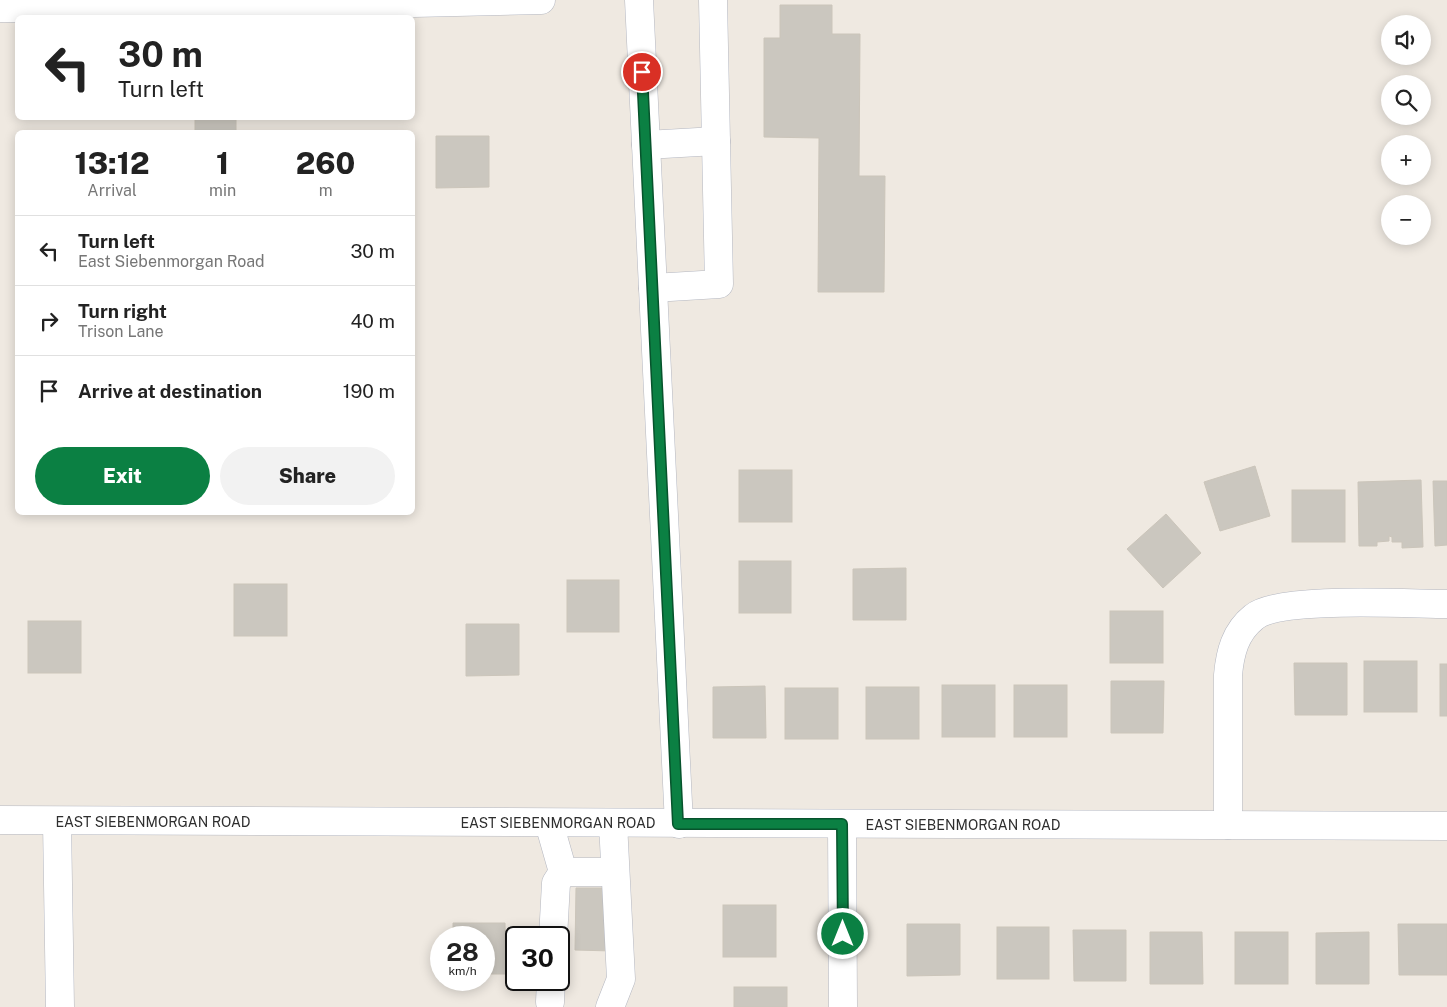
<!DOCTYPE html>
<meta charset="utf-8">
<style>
:root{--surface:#fff;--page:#f2f2f2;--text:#222;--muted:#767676;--line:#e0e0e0;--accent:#0b8043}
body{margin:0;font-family:"Public Sans",sans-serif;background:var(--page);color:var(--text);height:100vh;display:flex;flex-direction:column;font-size:19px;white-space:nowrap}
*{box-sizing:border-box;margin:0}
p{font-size:16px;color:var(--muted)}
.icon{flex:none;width:28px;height:28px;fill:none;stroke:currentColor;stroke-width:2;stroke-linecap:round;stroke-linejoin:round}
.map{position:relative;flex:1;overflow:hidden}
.details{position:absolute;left:15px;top:130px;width:400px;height:385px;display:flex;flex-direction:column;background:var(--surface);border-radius:8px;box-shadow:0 2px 12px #0003}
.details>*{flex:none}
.guide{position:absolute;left:15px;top:15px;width:400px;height:105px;border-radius:8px;box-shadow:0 2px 12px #0003;background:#fff;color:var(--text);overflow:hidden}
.buttons{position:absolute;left:1381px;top:15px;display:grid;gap:10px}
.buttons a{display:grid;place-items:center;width:50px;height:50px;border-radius:50%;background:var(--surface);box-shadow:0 2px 12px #0003;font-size:25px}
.speed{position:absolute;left:430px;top:926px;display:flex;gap:10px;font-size:25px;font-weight:700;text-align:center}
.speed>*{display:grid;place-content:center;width:65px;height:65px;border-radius:50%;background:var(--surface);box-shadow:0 2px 12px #0003;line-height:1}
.speed small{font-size:12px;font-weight:400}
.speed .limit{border:2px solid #111;border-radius:8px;background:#fff;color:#111}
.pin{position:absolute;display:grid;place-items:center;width:42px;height:42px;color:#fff;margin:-21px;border:2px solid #fff;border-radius:50%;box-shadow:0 1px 5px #0007}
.me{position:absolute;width:55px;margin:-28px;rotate:0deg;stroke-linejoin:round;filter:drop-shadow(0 0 4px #0008)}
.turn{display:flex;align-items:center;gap:18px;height:105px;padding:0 20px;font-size:22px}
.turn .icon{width:65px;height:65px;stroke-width:2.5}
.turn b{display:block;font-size:35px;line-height:42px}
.eta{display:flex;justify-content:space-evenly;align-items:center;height:85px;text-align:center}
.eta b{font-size:30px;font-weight:800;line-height:35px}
.button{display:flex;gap:10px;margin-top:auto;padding:10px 20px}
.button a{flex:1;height:58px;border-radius:30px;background:var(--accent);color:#fff;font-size:20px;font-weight:800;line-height:58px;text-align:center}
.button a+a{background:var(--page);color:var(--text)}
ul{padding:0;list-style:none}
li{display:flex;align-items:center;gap:15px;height:70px;padding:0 20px;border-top:1px solid var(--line)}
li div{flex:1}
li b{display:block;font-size:19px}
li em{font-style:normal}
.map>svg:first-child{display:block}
</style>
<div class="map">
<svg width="1447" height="1007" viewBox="0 0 1447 1007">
<rect width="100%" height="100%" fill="#efe9e1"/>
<g fill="#cbc7bf" stroke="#cbc5ba">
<path d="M 780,5 L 832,5 L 832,34 L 860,34 L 859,176 L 885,176 L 884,292 L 818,292 L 819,138 L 764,137 L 764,38 L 780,38 Z"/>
<rect x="195" y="118" width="41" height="14"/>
<path d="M 436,136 L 489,136 L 489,187 L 436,188 Z"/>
<path d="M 1255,466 L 1270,516 L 1220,531 L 1204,482 Z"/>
<rect x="739" y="470" width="53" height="52"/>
<path d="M 1421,480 L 1423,547 L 1402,548 L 1402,542 L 1392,542 L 1392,537 L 1389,536 L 1389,541 L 1377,542 L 1377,546 L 1359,546 L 1358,482 Z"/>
<path d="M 1433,481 L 1447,481 L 1447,545 L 1435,546 Z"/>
<rect x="1292" y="490" width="53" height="52"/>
<path d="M 1166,514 L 1201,553 L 1163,588 L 1127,549 Z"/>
<rect x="739" y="561" width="52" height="52"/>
<path d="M 906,568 L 906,620 L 853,620 L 853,569 Z"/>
<rect x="567" y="580" width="52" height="52"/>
<rect x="234" y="584" width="53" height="52"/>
<rect x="1110" y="611" width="53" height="52"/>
<rect x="28" y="621" width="53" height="52"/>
<path d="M 466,624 L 519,624 L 519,675 L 466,676 Z"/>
<rect x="1364" y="661" width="53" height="51"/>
<path d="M 1294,663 L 1347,663 L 1347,715 L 1295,715 Z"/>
<rect x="1440" y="664" width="7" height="52"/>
<path d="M 1111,681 L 1164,681 L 1163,733 L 1111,733 Z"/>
<rect x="942" y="685" width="53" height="52"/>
<rect x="1014" y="685" width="53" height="52"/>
<path d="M 765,686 L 766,738 L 713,738 L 713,687 Z"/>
<rect x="866" y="687" width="53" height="52"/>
<rect x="785" y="688" width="53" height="51"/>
<path d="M 576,888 L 614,888 L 612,951 L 575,950 Z"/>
<rect x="723" y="905" width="53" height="52"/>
<path d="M 453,923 L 505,923 L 506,974 L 484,974 L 484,938 L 453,938 Z"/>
<path d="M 907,924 L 960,924 L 960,975 L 907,976 Z"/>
<path d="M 1398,924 L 1447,924 L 1447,975 L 1399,975 Z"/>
<rect x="997" y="927" width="52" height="52"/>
<path d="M 1073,930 L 1126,930 L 1126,981 L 1074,981 Z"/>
<path d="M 1150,932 L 1202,932 L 1203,984 L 1150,984 Z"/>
<rect x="1235" y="932" width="53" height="52"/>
<path d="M 1369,932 L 1369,984 L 1316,984 L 1316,933 Z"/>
<rect x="734" y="987" width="53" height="20"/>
</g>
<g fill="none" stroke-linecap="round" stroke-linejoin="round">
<g stroke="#b4b7c1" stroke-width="29">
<g id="minor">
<path d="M 639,0 L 679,824"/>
<path d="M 0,8 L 162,9 L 541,0"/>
<path d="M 646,145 L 716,141"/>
<path d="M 653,288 L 719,284 L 713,0"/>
<path d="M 0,820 L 1447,826"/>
<path d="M 57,822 L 60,1007"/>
<path d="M 549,823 L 563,872"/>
<path d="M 842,824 L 843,1007"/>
<path d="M 1228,825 L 1228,675 C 1230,653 1235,632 1254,617 C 1279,596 1409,604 1447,604"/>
<path d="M 553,938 L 556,883 L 563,872 L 615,872"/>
<path d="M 550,1002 L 551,980"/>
<path d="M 610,1007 L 621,979 L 613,823"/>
</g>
</g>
<use href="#minor" stroke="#fff" stroke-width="28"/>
</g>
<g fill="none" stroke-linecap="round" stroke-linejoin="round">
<g stroke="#07532c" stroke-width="12">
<path id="route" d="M 642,72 L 678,824 L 842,824 L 843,934"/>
</g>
<use href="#route" stroke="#0b8043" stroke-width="9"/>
</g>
<g text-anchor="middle" stroke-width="5" stroke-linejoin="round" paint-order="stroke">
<g font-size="14" fill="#2e2e2e" stroke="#fff">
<text x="153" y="827">EAST SIEBENMORGAN ROAD</text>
<text x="558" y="828">EAST SIEBENMORGAN ROAD</text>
<text x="963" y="830">EAST SIEBENMORGAN ROAD</text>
</g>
</g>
</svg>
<div class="buttons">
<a><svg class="icon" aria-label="sound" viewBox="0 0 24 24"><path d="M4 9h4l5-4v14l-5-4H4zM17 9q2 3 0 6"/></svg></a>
<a><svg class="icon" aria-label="search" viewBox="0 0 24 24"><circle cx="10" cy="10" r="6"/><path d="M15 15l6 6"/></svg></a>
<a>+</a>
<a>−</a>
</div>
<div class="speed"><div>28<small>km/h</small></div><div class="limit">30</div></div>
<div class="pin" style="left:642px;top:72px;background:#d93025"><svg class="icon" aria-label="arrive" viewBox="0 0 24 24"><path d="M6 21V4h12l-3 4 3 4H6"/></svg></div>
<svg class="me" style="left:843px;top:934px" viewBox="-20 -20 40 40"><circle r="17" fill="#0b8043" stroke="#fff" stroke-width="3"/><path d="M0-11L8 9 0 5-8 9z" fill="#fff"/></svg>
<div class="guide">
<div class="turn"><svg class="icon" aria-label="left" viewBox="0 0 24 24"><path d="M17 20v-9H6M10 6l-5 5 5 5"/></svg><div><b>30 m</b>Turn left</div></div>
</div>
<section class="details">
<div class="eta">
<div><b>13:12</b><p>Arrival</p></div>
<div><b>1</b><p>min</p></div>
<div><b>260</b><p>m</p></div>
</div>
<ul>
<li><svg class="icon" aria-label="left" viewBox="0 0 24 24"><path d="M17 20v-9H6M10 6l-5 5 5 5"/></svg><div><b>Turn left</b><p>East Siebenmorgan Road</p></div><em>30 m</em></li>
<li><svg class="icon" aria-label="right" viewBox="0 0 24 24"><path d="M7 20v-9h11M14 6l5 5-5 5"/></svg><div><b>Turn right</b><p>Trison Lane</p></div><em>40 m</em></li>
<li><svg class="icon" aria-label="arrive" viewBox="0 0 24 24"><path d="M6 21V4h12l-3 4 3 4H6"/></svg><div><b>Arrive at destination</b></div><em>190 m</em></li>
</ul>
<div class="button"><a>Exit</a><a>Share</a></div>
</section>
</div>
